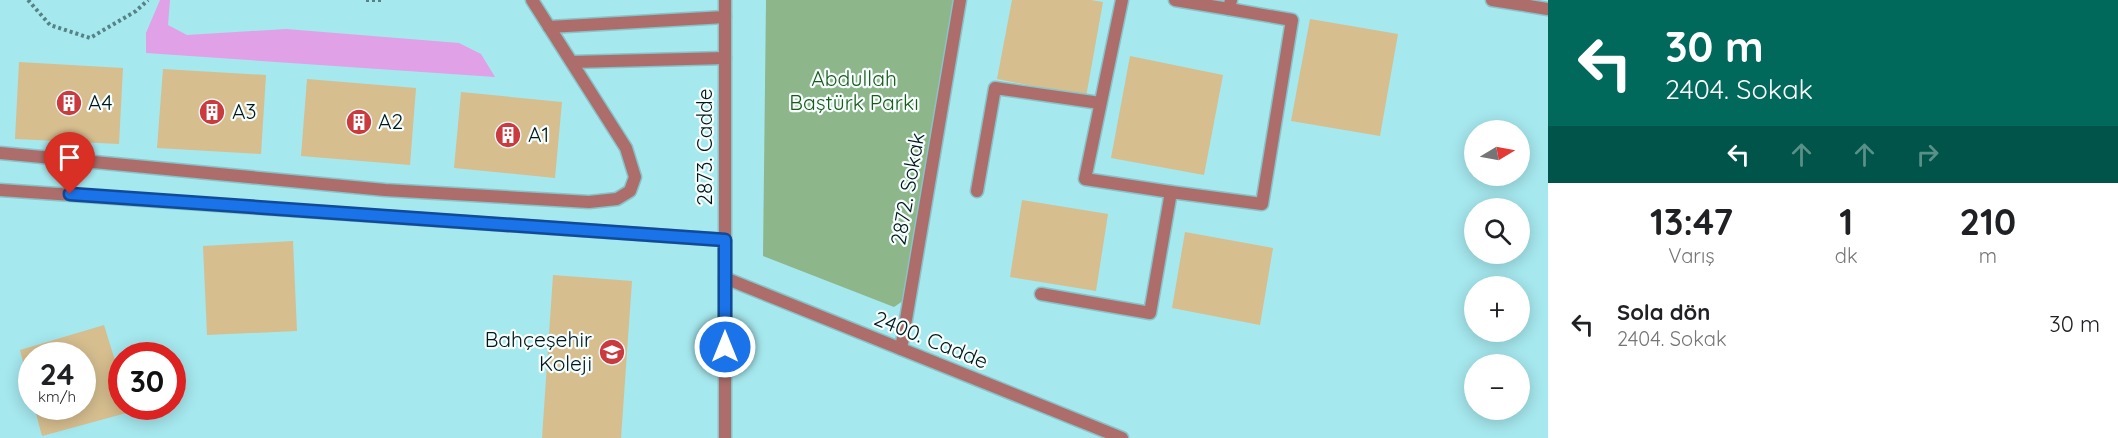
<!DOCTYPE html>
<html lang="tr">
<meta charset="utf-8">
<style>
:root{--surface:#fff;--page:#f6f6f6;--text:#202124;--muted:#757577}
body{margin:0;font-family:Quicksand,sans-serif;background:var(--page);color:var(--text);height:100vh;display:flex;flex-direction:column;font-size:22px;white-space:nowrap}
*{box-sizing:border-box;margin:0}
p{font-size:20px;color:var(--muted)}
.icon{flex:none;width:33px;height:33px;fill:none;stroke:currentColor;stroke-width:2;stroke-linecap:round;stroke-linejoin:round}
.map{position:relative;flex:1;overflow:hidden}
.details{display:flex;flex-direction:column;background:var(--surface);width:570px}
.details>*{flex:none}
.top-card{background:#00695c;color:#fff;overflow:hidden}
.needle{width:39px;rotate:80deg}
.buttons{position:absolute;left:1464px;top:120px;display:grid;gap:12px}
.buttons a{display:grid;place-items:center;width:66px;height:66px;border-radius:50%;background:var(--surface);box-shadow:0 3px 15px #0003;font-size:30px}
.speed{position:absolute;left:18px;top:342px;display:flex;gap:12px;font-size:30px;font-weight:700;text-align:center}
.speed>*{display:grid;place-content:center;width:78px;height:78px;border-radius:50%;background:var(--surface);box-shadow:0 3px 15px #0003;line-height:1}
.speed small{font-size:15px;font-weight:400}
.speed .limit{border:9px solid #d22;background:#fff;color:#111}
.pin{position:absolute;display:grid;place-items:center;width:51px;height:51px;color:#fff;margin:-62px -26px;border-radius:50% 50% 50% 0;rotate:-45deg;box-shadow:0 0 6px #0007}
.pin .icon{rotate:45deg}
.me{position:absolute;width:66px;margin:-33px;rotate:0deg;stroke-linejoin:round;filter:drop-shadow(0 0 4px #0008)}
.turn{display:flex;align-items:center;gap:21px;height:126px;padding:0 18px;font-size:27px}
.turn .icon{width:78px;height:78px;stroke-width:2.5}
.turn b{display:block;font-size:42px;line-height:51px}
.lanes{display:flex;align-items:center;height:57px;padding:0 18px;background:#0003;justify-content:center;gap:30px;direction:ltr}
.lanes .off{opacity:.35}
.eta{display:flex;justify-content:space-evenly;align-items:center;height:102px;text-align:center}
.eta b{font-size:36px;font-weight:800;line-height:42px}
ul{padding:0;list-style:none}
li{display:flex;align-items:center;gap:18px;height:78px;padding:0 18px}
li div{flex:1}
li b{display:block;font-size:22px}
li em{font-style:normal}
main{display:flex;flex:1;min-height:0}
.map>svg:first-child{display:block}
</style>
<main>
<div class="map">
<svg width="1548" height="438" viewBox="0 0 1548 438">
<rect width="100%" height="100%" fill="#a5e8ee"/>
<path fill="#8db68a" d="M 766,0 L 958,0 L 913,294 L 894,307 L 763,256 Z"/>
<path fill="#e0a1e7" d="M 160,0 L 170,0 L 168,25 L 187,35 L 286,29 L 459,43 L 481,54 L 495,77 L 146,53 L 146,33 Z"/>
<g fill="#d6be8f">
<path d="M 1012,0 L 1091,0 L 1103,2 L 1086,97 L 997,79 Z"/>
<path d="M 1310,19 L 1398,34 L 1380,136 L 1291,121 Z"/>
<path d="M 1130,56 L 1223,75 L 1204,175 L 1111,158 Z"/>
<path d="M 19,62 L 123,68 L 119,144 L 15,139 Z"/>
<path d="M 163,69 L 266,75 L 261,154 L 157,148 Z"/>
<path d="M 307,79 L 416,88 L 410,165 L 301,156 Z"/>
<path d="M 461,92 L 562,102 L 555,178 L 454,168 Z"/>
<path d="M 1022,200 L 1108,214 L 1096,291 L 1010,277 Z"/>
<path d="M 1185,232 L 1273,248 L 1260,325 L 1172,308 Z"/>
<path d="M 293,241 L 297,331 L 207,335 L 203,246 Z"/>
<path d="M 553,275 L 632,281 L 621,438 L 542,438 Z"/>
<path d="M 104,325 L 122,383 L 122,406 L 128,406 L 130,412 L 42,436 L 34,406 L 82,406 L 82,356 L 32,356 L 31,394 L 20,350 Z"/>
</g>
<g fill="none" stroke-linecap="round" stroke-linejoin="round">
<g stroke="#87c3c8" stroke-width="15">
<g id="service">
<path d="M 1122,0 L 1085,179 L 1171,192"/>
<path d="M 1175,0 L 1229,9"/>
<path d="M 977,191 L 995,88 L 1100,103"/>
<path d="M 1041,294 L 1150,313 L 1171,192 L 1262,204 L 1292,20 L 1229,9 L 1231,0"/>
</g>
</g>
<g stroke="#87c3c8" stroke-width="15">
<g id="minor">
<path d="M 725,0 L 725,438"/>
<path d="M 1492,0 L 1548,9"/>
<path d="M 549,27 L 725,17"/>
<path d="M 572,62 L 725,58"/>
<path d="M 0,153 L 385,190 L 589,202 L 617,199 L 630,191 L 635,177 L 626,148 L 532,0"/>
<path d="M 0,190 L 725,240"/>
<path d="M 725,278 L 1122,438"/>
<path d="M 901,349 L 960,0"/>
</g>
</g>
<g stroke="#548286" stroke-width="4" stroke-dasharray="3 3" stroke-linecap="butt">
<path d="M 28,0 L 50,25 L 90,38 L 136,11 L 148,0"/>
<path d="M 366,0 L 382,0"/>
</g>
<use href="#service" stroke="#ad6e6b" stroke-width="12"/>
<use href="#minor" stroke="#ad6e6b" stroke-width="12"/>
</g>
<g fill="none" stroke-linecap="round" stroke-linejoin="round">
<g stroke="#114b97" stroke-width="15">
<path id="route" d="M 70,194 L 725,240 L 725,347"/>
</g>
<use href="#route" stroke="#1a73e8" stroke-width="10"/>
</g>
<defs>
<g id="building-disc" transform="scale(1.35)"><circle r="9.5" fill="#ca3b40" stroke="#f6fdfd"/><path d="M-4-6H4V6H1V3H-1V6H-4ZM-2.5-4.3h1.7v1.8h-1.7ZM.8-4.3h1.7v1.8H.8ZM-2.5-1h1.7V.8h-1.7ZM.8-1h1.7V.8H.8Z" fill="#fff"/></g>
<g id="school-disc" transform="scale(1.35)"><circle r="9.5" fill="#ca3b40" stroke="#f6fdfd"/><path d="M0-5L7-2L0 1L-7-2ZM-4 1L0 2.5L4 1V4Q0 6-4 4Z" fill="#fff"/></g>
</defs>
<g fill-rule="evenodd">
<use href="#building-disc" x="69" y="103"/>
<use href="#building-disc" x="212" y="112"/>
<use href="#building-disc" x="359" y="122"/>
<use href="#building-disc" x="508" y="135"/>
<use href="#school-disc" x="612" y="352"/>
</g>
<g text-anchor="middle" stroke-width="4.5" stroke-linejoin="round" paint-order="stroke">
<g font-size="21" fill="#195c1a" stroke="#f6fdfd">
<text x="854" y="86">Abdullah<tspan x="854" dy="24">Baştürk Parkı</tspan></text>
</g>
<g font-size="21" fill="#00181b" stroke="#f6fdfd" text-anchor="start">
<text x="88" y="110">A4</text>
<text x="232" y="119">A3</text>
<text x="378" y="129">A2</text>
<text x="528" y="142">A1</text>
<text x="592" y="347" text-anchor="end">Bahçeşehir<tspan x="592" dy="24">Koleji</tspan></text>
</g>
<g font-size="21" fill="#00181b" stroke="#f6fdfd">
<text transform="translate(705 147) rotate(-90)" y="7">2873. Cadde</text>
<text transform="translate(908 189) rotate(-80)" y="7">2872. Sokak</text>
<text transform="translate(931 340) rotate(22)" y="7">2400. Cadde</text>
</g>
</g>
</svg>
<div class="buttons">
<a><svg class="needle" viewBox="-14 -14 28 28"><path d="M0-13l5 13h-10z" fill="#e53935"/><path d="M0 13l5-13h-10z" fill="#757577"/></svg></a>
<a><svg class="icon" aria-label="search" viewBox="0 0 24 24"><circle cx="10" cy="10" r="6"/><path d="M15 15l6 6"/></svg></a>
<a>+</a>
<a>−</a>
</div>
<div class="speed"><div>24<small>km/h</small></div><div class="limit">30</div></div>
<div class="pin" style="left:70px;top:194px;background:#d93025"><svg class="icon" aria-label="arrive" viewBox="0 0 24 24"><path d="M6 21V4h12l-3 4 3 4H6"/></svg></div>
<svg class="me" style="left:725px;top:347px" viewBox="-20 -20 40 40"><circle r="17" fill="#1a73e8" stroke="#fff" stroke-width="3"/><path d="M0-11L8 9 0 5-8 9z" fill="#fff"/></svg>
</div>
<section class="details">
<div class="top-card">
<div class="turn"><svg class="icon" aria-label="left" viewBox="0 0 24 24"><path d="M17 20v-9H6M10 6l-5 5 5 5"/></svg><div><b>30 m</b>2404. Sokak</div></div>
<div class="lanes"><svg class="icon" aria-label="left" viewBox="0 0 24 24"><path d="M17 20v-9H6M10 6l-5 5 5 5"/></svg><svg class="icon off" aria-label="ahead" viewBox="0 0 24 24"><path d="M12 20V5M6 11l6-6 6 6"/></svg><svg class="icon off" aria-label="ahead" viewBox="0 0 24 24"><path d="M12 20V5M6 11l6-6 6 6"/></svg><svg class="icon off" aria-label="right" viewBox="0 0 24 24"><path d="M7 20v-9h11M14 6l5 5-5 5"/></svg></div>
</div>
<div class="eta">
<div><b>13:47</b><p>Varış</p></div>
<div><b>1</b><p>dk</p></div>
<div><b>210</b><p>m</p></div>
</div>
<ul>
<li><svg class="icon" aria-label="left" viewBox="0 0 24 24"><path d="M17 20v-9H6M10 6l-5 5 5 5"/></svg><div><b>Sola dön</b><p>2404. Sokak</p></div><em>30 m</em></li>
</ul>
</section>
</main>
